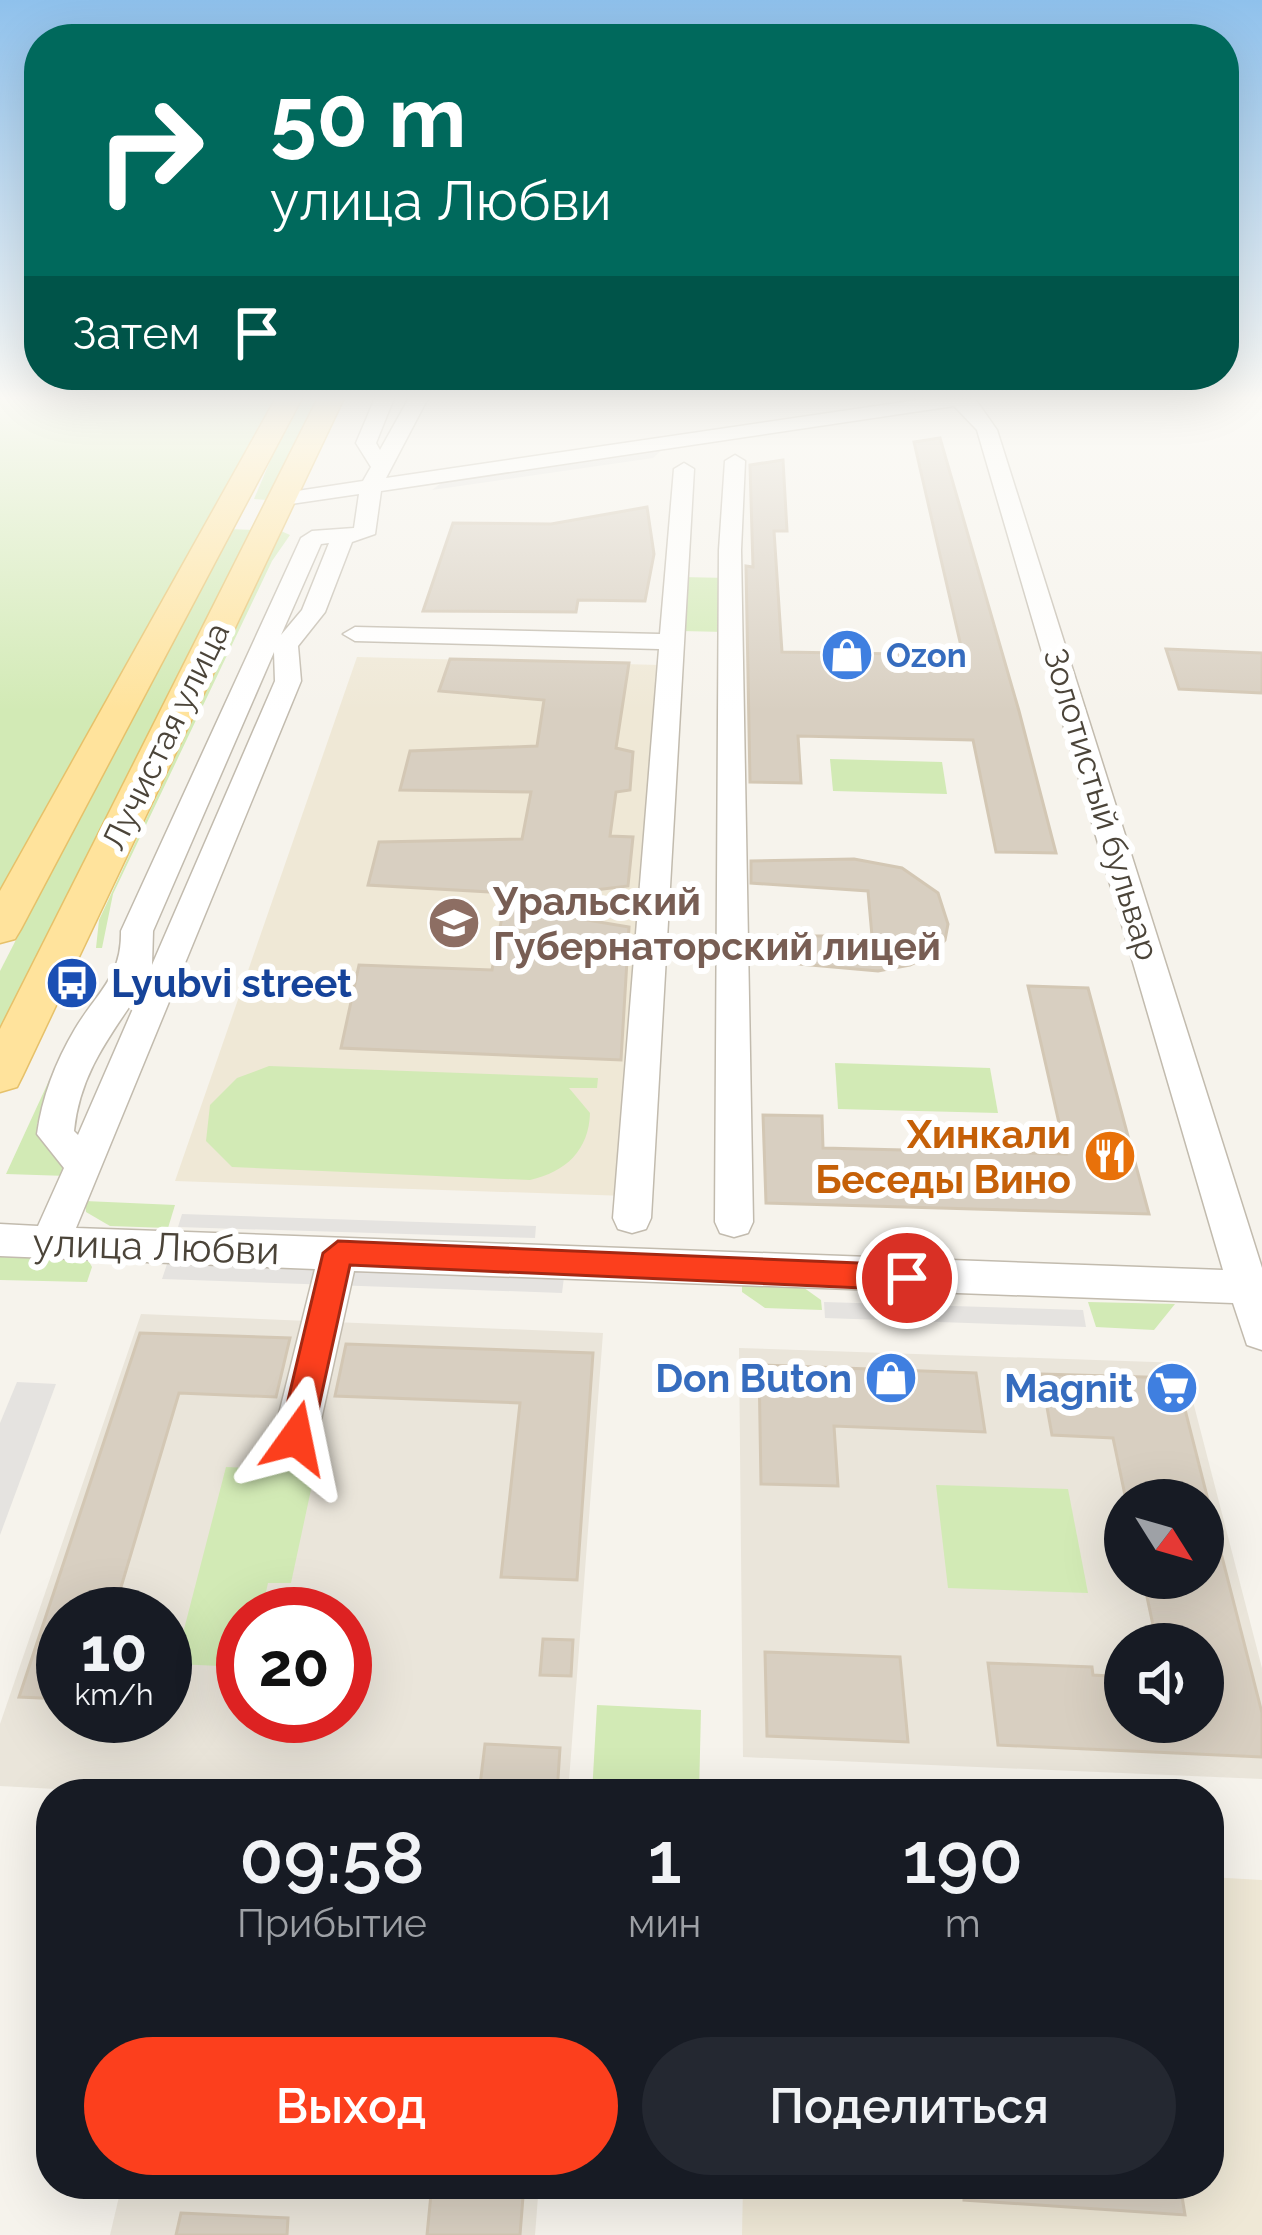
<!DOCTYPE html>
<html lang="ru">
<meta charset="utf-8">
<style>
:root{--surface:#171b24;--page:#242831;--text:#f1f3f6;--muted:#9ea1a6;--accent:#fc3f1d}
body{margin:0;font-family:Raleway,sans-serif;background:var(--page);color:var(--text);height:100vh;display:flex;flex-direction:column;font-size:45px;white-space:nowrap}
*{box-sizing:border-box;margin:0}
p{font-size:39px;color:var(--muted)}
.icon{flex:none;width:66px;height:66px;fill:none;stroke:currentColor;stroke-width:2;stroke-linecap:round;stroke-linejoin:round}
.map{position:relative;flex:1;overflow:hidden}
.side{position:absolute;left:36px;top:1779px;width:1188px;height:420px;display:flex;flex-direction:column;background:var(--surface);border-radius:48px;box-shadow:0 12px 48px #0002}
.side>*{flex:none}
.hud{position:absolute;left:24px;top:24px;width:1215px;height:366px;border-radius:48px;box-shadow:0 12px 48px #0002;background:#00695c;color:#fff;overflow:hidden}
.needle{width:78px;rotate:127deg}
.controls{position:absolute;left:1104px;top:1479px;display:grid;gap:24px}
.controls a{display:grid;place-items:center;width:120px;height:120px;border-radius:50%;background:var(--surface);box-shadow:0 12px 48px #0002;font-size:60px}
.speed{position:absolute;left:36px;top:1587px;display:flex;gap:24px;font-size:60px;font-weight:700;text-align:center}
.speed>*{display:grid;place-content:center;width:156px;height:156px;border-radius:50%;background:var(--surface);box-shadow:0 12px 48px #0002;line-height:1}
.speed small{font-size:30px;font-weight:400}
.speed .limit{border:18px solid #d22;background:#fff;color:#111}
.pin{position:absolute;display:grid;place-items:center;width:102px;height:102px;color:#fff;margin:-51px;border:6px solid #fff;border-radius:50%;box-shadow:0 3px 12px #0007}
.me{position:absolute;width:132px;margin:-66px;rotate:12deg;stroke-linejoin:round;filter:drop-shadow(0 0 9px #0008)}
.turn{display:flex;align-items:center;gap:42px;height:252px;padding:0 48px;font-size:54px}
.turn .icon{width:156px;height:156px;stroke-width:2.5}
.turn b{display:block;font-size:84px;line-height:102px}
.then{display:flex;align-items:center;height:114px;padding:0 48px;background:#0003;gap:24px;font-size:45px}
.eta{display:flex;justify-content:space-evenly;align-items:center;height:204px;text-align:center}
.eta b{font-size:72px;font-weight:600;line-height:84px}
.action{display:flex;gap:24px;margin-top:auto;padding:24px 48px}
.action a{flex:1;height:138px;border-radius:72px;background:var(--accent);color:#fff;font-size:48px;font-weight:600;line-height:138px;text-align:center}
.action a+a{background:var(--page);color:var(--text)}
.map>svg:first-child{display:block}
</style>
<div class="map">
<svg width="1262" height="2235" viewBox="0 0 1262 2235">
<rect width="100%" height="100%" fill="#f6f3ec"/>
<g fill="#eae5da" fill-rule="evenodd">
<path d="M 141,1314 L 603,1333 L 568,1794 L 148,1794 L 0,1786 L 0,1724 ZM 63,1614 L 165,1614 L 165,1716 L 63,1716 ZM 243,1614 L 345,1614 L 345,1716 L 243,1716 Z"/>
<path d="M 739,1348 L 1183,1363 L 1262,1668 L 1262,1779 L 743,1757 ZM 1125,1500 L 1203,1500 L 1203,1578 L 1125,1578 ZM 1125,1644 L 1203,1644 L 1203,1722 L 1125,1722 Z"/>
<path d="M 122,2184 L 539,2184 L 535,2235 L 110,2235 Z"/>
</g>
<g fill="#efe8d6">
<path d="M 357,657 L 660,665 L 626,1196 L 175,1181 Z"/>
<path d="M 1209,1877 L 1262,1880 L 1262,2235 L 742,2235 L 743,2184 L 1209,2184 Z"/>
</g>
<g fill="#d2eab5">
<path d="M 0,398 L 276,398 L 0,898 Z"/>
<path d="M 297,398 L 323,398 L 267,500 L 254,499 Z"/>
<path d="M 227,529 L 259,530 L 0,1033 L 0,971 Z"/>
<path d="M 281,531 L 290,535 L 272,561 L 113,894 L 102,948 L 96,948 L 99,920 Z"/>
<path d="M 683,577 L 727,578 L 726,632 L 681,631 Z"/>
<path d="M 830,759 L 942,762 L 947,794 L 833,791 Z"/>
<path d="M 64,1048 L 70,1048 L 37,1124 L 45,1126 L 67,1176 L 6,1174 Z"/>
<path d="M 835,1063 L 990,1068 L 998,1113 L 838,1109 Z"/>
<path d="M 269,1066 L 598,1078 L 597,1088 L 569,1088 L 590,1113 C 589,1150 566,1172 530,1180 L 232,1167 L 206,1141 L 210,1105 L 237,1078 Z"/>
<path d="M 85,1201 L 175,1205 L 168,1228 L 110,1226 L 86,1212 Z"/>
<path d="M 0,1252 L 87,1258 L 92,1267 L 87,1282 L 0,1280 Z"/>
<path d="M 742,1282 L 800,1285 L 821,1300 L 822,1310 L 765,1308 L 742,1292 Z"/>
<path d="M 1088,1302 L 1175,1304 L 1154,1330 L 1096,1327 Z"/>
<path d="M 226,1467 L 315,1471 L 291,1583 L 268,1583 L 261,1614 L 243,1614 L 243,1667 L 175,1664 Z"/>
<path d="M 936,1485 L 1068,1489 L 1088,1593 L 948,1588 Z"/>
<path d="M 597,1705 L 701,1710 L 699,1794 L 592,1794 Z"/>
</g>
<g fill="#e5e3e0">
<path d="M 667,445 L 653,458 L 432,490 L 450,476 Z"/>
<path d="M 182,1214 L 536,1226 L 535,1238 L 178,1227 Z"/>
<path d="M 167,1264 L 564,1277 L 562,1293 L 162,1279 Z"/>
<path d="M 824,1302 L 1083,1310 L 1086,1327 L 825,1318 Z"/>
<path d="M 17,1382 L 56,1384 L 0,1535 L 0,1423 Z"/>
</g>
<g fill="#d8cfc1" stroke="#d3c7b4" stroke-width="3">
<path d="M 940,438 L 1019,711 L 1056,853 L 996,852 L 973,740 L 798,736 L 801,783 L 750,782 L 746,566 L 753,567 L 750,465 L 783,460 L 787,531 L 774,531 L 782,652 L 963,655 L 914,442 Z"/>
<path d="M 647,507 L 654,554 L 645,601 L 578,600 L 576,612 L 423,611 L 453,523 L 551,524 Z"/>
<path d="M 1166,649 L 1262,653 L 1262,693 L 1179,689 Z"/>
<path d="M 450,659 L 629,663 L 616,748 L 633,752 L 630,790 L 616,792 L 610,836 L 633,837 L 628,886 L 505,901 L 507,893 L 368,885 L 379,842 L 522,839 L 531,792 L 400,790 L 410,751 L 537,746 L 544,700 L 439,691 Z"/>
<path d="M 854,859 L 902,868 L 938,893 L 948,924 L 945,940 L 933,954 L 910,965 L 878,971 L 753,960 L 752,936 L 872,936 L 868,891 L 751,883 L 751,861 Z"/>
<path d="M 504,906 L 629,927 L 621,1060 L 341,1048 L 359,965 L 492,970 Z"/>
<path d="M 1028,986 L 1088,988 L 1149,1214 L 766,1203 L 763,1115 L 822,1116 L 823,1148 L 1066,1154 Z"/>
<path d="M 140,1333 L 290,1338 L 276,1397 L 179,1393 L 113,1614 L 63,1614 L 63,1699 L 19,1697 Z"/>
<path d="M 346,1344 L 593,1353 L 577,1580 L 501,1577 L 520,1403 L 335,1396 Z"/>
<path d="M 759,1365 L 976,1373 L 985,1432 L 834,1426 L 838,1486 L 761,1484 Z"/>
<path d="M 1041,1374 L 1177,1378 L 1208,1500 L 1126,1500 L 1113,1438 L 1052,1435 Z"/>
<path d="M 1210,1510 L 1262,1713 L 1262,1757 L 998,1745 L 988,1663 L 1092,1667 L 1093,1675 L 1125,1677 L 1125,1722 L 1203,1722 L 1203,1644 L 1157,1644 L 1143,1578 L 1203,1578 L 1203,1511 Z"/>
<path d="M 543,1639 L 573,1640 L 571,1676 L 540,1675 Z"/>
<path d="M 765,1652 L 900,1657 L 908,1742 L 767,1736 Z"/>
<path d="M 485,1744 L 560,1748 L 557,1794 L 479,1794 Z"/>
<path d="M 432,2184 L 524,2184 L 520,2235 L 427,2235 Z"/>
<path d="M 965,2184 L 1180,2184 L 1185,2215 L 964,2200 Z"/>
<path d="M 181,2213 L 288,2218 L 287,2235 L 176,2235 Z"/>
</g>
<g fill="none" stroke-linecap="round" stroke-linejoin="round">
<g stroke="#c2bbae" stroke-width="3">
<g id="minor">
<path d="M 375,398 L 394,398 L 376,443 L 380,450 L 409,398 L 428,398 L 386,478 L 931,398 L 976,400 L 997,430 L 1262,1268 L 1262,1350 L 1247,1345 L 1233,1303 L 354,1271 L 317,1438 L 310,1452 L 295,1458 L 280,1452 L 273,1438 L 315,1269 L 0,1256 L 0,1224 L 38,1226 L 64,1168 L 37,1134 C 42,1097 56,1061 75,1029 C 97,992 122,977 121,931 L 301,538 L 312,531 L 354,528 L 359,494 L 284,505 L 273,499 L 284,493 L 363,481 L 371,467 L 356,443 ZM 954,406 L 977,430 L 1223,1270 L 76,1228 L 301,681 L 298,646 L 325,612 L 352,542 L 375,534 L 381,491 ZM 329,543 L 302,610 L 281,635 L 321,544 ZM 274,652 L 275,681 L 152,965 L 153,931 ZM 142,988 L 78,1135 L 74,1131 C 80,1072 111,1035 142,988 Z"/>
<path d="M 735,455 L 745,461 L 741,550 L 753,1222 L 748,1233 L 734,1237 L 720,1233 L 715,1222 L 719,550 L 725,461 Z"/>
<path d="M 684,463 L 694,469 L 651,1218 L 646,1229 L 632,1233 L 618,1229 L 613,1218 L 659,649 L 355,641 L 343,634 L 355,627 L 660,634 L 674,469 Z"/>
</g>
</g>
<g stroke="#e6c16a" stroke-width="3">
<g id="major">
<path d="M 276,398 L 302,398 L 21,929 L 15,939 L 0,943 L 0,891 Z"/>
<path d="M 318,398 L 344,398 L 23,1075 L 17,1087 L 0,1092 L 0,1029 Z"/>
</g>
</g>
<use href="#minor" fill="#fff" fill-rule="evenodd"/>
<use href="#major" fill="#ffe39c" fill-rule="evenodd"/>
</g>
<linearGradient id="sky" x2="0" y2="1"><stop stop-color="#8fc1ec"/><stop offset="0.56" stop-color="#fbfaf6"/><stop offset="1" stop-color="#fbfaf6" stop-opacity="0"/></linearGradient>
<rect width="1262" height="711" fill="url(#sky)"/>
<path fill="#fc3f1d" stroke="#a42913" stroke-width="3" d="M 338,1241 L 907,1265 L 922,1278 L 907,1290 L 350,1265 L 312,1438 L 307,1449 L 296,1453 L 284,1449 L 279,1438 L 323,1253 Z"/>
<defs>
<g id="shop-disc" transform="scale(2.7)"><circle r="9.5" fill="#3f7fe0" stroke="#fff"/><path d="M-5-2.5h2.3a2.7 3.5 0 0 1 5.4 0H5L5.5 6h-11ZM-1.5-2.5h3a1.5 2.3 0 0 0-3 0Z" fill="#fff"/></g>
<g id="school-disc" transform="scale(2.7)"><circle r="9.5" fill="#8d6e63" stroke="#fff"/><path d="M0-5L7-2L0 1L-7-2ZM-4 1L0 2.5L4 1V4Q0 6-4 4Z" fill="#fff"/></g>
<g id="bus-disc" transform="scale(2.7)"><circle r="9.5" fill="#1a4fb4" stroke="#fff"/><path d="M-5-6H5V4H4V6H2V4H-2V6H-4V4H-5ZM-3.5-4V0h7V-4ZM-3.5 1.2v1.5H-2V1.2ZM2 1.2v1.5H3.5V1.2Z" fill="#fff"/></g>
<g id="restaurant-disc" transform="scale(2.7)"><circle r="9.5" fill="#e8710a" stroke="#fff"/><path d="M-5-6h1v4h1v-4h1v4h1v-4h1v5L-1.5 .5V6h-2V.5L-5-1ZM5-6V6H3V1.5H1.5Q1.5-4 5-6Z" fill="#fff"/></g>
<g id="supermarket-disc" transform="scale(2.7)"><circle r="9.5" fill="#3f7fe0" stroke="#fff"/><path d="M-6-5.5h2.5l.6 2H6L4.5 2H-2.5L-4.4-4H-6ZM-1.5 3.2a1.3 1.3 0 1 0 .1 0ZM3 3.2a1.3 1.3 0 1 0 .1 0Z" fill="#fff"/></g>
</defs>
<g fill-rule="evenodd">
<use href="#shop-disc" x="847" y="655"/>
<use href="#school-disc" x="454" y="923"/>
<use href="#bus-disc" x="72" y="983"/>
<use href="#restaurant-disc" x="1110" y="1156"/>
<use href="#shop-disc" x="891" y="1378"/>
<use href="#supermarket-disc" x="1172" y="1388"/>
</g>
<g text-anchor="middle" stroke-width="12" stroke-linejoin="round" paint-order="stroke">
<g font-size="33" font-weight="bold" fill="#366cbe" stroke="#fff" text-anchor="start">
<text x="886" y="667">Ozon</text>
</g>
<g font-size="33" fill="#4b4439" stroke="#fff">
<text transform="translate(165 736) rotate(-64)" y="12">Лучистая улица</text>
<text transform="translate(1102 804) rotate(73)" y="12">Золотистый бульвар</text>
</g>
<g font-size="39" font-weight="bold" fill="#785e54" stroke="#fff" text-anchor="start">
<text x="493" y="915">Уральский<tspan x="493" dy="45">Губернаторский лицей</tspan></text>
</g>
<g font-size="39" font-weight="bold" fill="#164399" stroke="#fff" text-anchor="start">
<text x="111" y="997">Lyubvi street</text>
</g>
<g font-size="39" font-weight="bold" fill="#c56008" stroke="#fff" text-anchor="end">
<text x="1071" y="1148">Хинкали<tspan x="1071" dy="45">Беседы Вино</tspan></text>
</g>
<g font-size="39" fill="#4b4439" stroke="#fff">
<text transform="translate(156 1246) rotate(2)" y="14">улица Любви</text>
</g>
<g font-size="39" font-weight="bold" fill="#366cbe" stroke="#fff" text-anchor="end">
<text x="852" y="1392">Don Buton</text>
<text x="1133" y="1402">Magnit</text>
</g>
</g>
</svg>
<div class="controls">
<a><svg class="needle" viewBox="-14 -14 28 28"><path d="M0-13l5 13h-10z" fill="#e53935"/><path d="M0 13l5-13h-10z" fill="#9ea1a6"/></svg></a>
<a><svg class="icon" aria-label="sound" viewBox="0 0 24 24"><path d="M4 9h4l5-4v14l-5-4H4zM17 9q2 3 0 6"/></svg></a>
</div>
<div class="speed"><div>10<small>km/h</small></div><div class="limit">20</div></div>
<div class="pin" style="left:907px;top:1278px;background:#d93025"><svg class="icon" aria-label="arrive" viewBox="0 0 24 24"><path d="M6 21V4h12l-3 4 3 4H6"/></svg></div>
<svg class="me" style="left:296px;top:1438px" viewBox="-20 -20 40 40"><path d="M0-17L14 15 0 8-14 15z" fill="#fc3f1d" stroke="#fff" stroke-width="4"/></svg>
<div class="hud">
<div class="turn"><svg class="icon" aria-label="right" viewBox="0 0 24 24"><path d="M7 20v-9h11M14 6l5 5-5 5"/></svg><div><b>50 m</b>улица Любви</div></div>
<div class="then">Затем<svg class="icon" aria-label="arrive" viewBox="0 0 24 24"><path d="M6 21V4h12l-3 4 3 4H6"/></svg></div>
</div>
<section class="side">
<div class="eta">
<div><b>09:58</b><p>Прибытие</p></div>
<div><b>1</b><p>мин</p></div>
<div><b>190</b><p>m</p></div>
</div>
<div class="action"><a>Выход</a><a>Поделиться</a></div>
</section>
</div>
